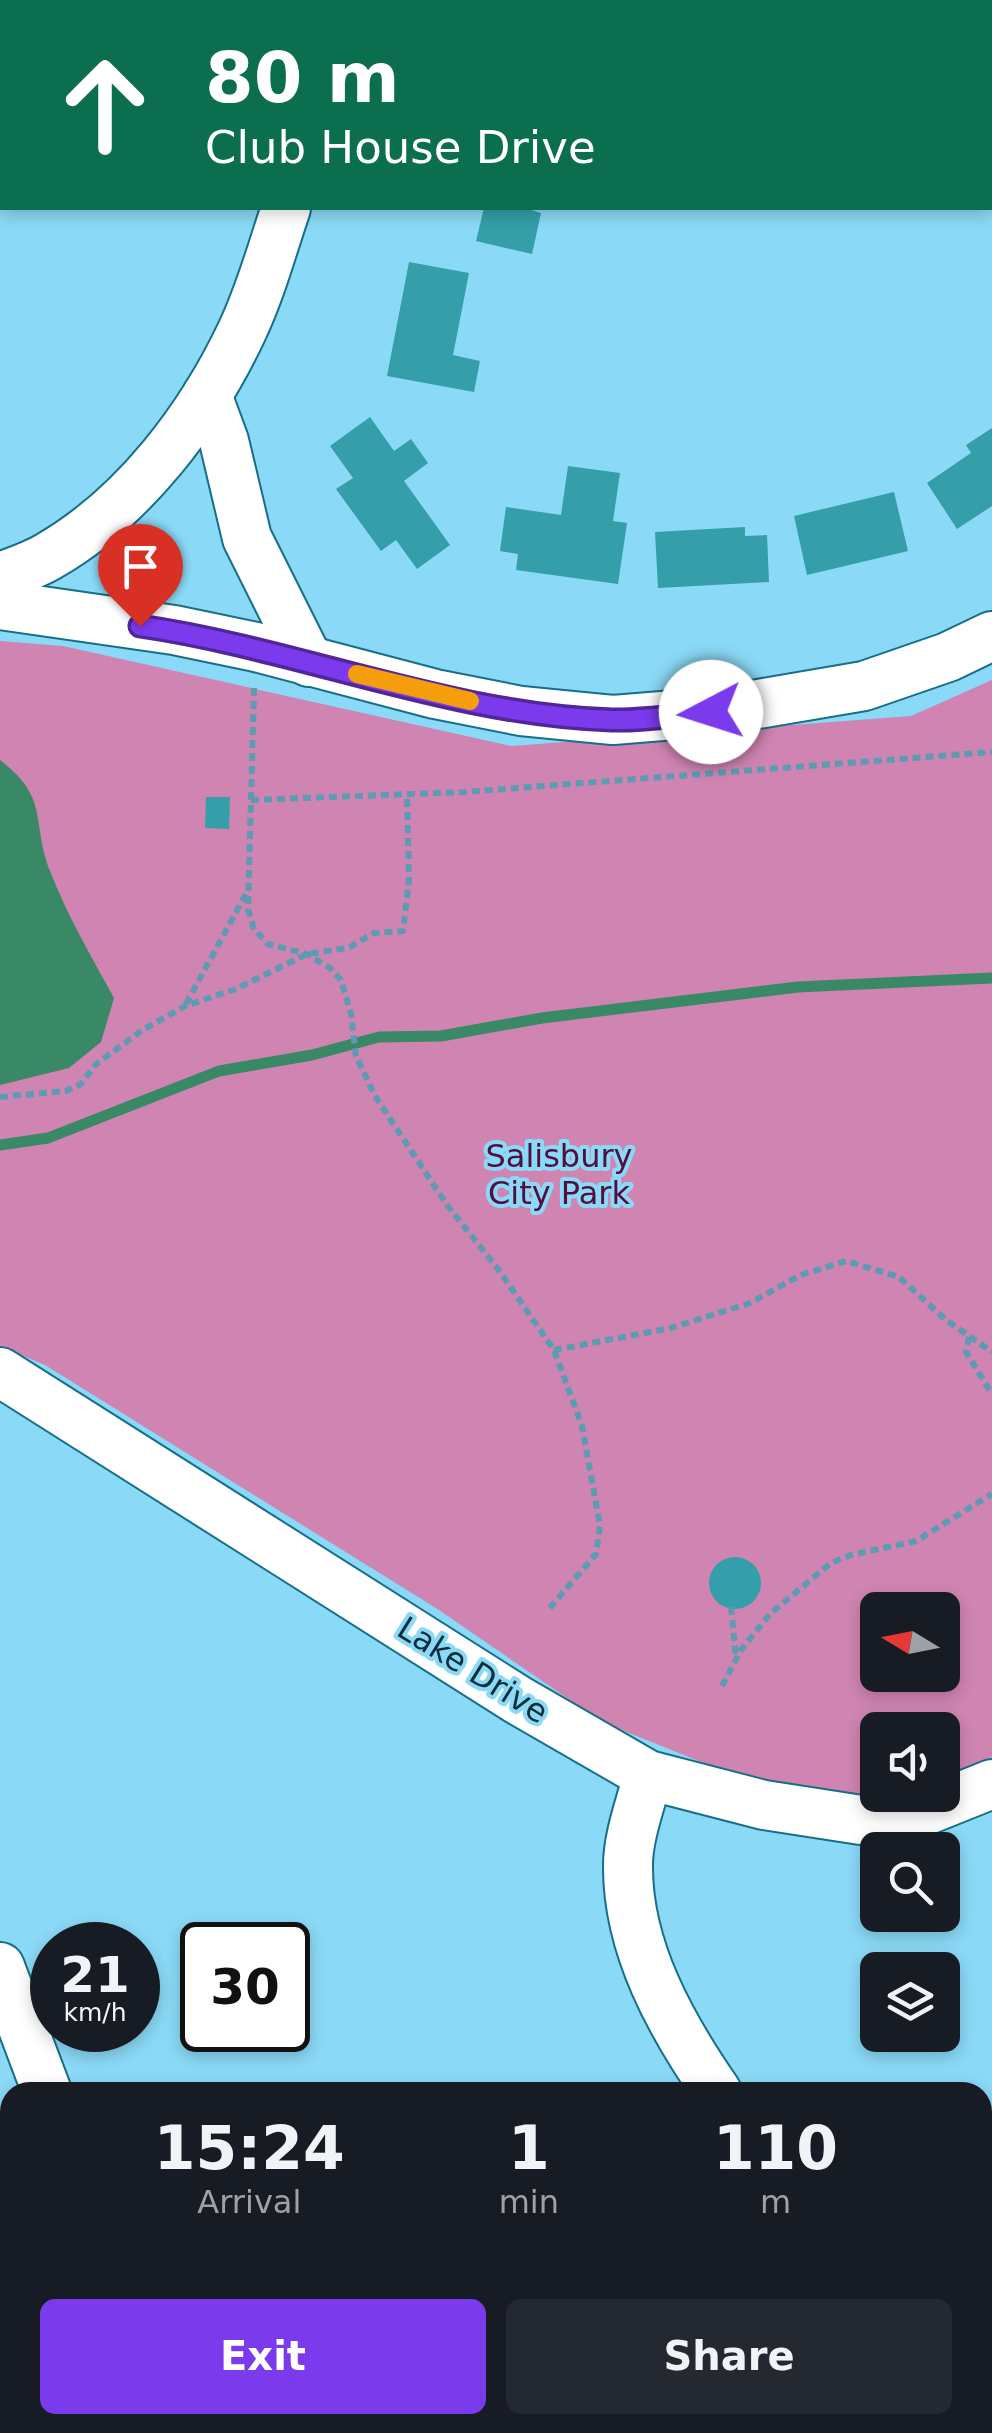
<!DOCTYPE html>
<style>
:root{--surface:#171b24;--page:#242831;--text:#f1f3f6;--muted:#9ea1a6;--accent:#7c3aed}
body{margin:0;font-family:"DejaVu Sans",sans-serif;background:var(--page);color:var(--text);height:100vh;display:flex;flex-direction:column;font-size:38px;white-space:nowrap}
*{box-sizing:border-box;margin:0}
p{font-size:32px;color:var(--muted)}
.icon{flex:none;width:55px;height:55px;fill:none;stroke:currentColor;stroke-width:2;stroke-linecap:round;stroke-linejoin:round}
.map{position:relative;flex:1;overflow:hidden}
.sheet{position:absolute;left:0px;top:2082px;width:992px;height:352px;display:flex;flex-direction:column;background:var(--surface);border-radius:30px 30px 0 0;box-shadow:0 5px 15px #0003}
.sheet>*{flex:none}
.top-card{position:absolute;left:0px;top:0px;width:992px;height:210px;box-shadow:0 5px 15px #0003;background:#0b6e4f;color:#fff;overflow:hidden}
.needle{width:65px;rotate:280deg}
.buttons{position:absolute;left:860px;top:1592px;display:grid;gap:20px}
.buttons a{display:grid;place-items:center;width:100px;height:100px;border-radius:15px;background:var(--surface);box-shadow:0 5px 15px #0003;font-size:50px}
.speed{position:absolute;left:30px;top:1922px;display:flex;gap:20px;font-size:50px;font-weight:700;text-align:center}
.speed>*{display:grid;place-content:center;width:130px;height:130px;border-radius:50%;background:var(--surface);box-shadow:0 5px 15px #0003;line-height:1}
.speed small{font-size:25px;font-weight:400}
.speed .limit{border:5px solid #111;border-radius:15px;background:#fff;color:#111}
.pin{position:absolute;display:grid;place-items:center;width:85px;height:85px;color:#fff;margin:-102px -42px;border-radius:50% 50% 50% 0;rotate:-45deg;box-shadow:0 0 10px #0007}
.pin .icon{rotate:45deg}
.me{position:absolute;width:110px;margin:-55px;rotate:265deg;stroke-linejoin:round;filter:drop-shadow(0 0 8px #0008)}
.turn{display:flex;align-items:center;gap:35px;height:210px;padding:0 40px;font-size:45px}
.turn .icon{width:130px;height:130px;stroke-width:2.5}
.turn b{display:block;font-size:70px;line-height:85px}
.eta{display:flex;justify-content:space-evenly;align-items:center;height:170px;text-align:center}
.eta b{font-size:60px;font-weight:700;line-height:70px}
.primary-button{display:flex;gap:20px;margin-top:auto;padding:20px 40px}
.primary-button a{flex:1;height:115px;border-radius:15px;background:var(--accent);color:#fff;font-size:40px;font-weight:700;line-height:115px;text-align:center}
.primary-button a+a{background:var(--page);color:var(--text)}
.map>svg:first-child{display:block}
</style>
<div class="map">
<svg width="992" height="2433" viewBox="0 0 992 2433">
<rect width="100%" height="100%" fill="#8ad9f6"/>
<path fill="#cf84b2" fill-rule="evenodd" d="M 0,641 L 63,646 L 511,746 L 911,716 L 992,680 L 992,1757 L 943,1782 L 942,1730 L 878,1730 L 877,1793 L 840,1799 L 726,1772 L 602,1722 L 439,1610 L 45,1365 L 0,1346 ZM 878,1610 L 942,1610 L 942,1675 L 878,1675 Z"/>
<path fill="#398967" d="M 0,760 C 50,798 31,821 50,871 C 67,915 91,956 114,998 L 101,1042 L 69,1068 L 0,1085 Z"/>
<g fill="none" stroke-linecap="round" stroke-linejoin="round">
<path stroke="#398967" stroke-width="11" d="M 0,1145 L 48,1138 L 219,1071 L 312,1055 L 379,1037 L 441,1036 L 542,1018 L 798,987 L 992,978"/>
</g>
<g fill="#349fa8">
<path d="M 484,208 L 525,208 L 541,213 L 532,254 L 476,241 Z"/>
<path d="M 409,262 L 469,273 L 453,355 L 480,361 L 474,392 L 387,376 Z"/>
<path d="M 370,417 L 394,451 L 411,439 L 428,463 L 404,481 L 450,545 L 417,569 L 396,540 L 381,551 L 336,489 L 353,478 L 330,446 Z"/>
<path d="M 992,428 L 992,506 L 957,529 L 927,483 L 971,453 L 966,445 Z"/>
<path d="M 568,466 L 620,473 L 613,521 L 627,523 L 618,584 L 516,570 L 518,554 L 500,551 L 506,507 L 561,515 Z"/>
<path d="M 894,492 L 908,551 L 807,575 L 794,516 Z"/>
<path d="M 745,527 L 745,536 L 767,535 L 769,582 L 658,588 L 655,532 Z"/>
<path d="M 206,797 L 230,797 L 229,829 L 205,828 Z"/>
<circle cx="735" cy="1583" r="26"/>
<path d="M 982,2136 L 992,2147 L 992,2177 L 982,2186 Z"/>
</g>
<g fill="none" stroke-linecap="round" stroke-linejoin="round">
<g stroke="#166f89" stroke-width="52">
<g id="minor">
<path d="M 351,2 L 352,0"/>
<path d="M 207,395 L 224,441 L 247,538 L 309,662"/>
<path d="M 0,577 C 16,571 34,565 49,556 C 134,507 201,418 242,331 C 261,291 272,249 286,208"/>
<path d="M 0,605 L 174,630 L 256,647 L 435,694 L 521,711 L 613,720 L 711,712 L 864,686 L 948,657 L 992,636"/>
<path d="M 0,1372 L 518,1700 L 648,1775 L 764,1805 L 861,1820 L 925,1811 L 992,1784"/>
<path d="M 648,1775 C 641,1803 628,1836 628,1865 C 627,1948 672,2027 717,2092"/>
<path d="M 0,1967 L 47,2092"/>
<path d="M 982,2398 L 992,2407"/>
<path d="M 123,2425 L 128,2433"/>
</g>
</g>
<g stroke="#5c9bb1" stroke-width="6" stroke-dasharray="8 5" stroke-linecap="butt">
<path d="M 254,688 L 248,909 L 254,929 L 268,944 L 307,954 L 330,968 L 341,980 L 351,1014 L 356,1056 L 375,1096 L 447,1205 L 498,1269 L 554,1350 L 582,1426 L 600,1526 L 596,1554 L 549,1609"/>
<path d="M 251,800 L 465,792 L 992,752"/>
<path d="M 186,1004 L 247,892"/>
<path d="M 0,1097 L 66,1091 L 81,1084 L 95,1065 L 141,1031 L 185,1006 L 236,989 L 307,954 L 348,948 L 374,933 L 403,931 L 409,880 L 407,794"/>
<path d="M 969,1337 L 966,1352 L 992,1394"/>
<path d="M 554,1350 L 671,1328 L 750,1303 L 801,1275 L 846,1261 L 899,1277 L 946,1320 L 992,1352"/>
<path d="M 731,1607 L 736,1658"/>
<path d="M 722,1686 L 741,1650 L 770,1614 L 831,1563 L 851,1555 L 916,1541 L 992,1494"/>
</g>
<use href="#minor" stroke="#fff" stroke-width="48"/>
</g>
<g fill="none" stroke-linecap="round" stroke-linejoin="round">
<g stroke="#51269a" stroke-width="25">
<path id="route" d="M 140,626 C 298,649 451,715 612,720 C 644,721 678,715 711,712"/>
</g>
<use href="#route" stroke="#7c3aed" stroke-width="18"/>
<path stroke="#f59e0b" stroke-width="18" d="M 357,674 L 470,701"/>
</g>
<g text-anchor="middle" stroke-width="8" stroke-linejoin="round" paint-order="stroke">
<g font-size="32" fill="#530e3f" stroke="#8ad9f6">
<text x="559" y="1167">Salisbury<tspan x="559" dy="37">City Park</tspan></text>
</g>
<g font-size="32" fill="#0b2e39" stroke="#8ad9f6">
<text transform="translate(473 1670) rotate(32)" y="11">Lake Drive</text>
</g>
</g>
</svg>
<div class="buttons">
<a><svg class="needle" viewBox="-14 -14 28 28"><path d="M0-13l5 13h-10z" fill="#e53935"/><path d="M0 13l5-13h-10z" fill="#9ea1a6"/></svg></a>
<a><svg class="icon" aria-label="sound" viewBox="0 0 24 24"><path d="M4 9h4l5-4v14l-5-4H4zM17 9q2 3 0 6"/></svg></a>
<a><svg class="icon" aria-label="search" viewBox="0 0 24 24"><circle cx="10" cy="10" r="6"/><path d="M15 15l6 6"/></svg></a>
<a><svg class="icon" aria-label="layers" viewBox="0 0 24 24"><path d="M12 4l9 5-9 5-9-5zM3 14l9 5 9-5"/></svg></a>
</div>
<div class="speed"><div>21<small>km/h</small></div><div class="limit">30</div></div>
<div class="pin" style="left:140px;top:626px;background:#d93025"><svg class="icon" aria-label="arrive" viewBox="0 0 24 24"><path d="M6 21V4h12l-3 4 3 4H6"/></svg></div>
<svg class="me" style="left:711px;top:712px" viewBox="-20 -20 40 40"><circle r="19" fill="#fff"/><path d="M0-13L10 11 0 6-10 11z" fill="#7c3aed"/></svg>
<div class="top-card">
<div class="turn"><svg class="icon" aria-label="ahead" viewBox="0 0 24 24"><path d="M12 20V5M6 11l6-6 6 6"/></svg><div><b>80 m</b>Club House Drive</div></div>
</div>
<section class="sheet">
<div class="eta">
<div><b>15:24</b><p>Arrival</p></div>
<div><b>1</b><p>min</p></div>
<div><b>110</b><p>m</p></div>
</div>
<div class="primary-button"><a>Exit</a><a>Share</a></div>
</section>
</div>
